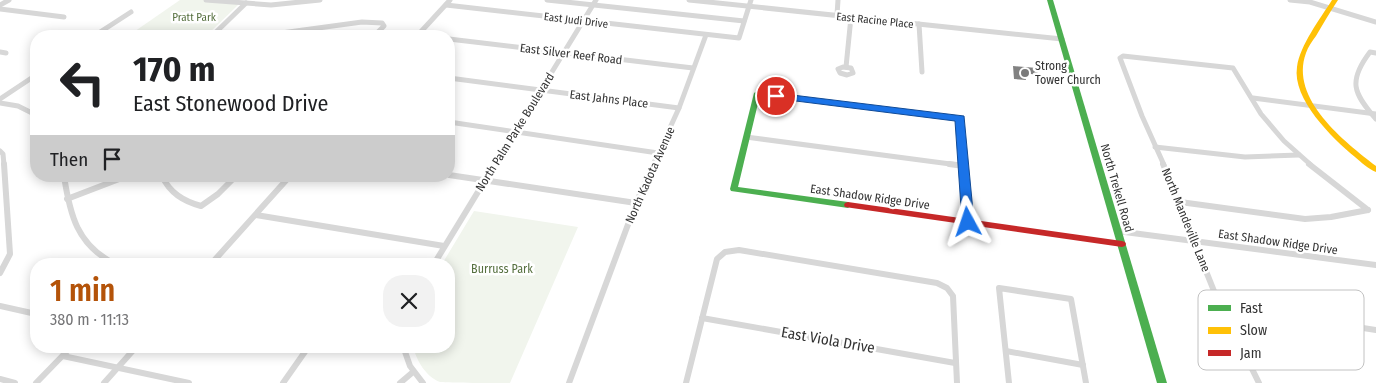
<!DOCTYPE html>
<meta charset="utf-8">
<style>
:root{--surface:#fff;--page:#f2f2f2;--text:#202124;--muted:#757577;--accent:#b45309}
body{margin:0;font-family:"Fira Sans Condensed",sans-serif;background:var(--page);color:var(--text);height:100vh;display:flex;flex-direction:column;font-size:19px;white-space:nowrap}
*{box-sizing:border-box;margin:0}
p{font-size:16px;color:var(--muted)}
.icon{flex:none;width:28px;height:28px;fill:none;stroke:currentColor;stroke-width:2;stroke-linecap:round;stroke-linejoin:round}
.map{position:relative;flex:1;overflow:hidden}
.drawer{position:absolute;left:30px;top:258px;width:425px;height:95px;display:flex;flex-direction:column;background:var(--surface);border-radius:20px;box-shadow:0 2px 12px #0003}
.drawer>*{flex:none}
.banner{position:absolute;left:30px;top:30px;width:425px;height:152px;border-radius:20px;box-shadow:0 2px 12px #0003;background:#fff;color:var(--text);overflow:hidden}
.pin{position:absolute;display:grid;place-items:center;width:42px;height:42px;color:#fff;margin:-21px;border:2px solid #fff;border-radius:50%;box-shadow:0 1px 5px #0007}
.me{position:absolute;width:55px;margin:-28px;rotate:355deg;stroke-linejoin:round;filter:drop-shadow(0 0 4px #0008)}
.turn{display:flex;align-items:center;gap:18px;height:105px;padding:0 20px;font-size:22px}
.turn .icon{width:65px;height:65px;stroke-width:2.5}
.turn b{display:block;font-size:35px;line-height:42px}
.then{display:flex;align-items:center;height:48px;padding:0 20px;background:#0003;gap:10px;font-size:19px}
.round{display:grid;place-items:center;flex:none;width:52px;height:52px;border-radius:20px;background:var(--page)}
.headline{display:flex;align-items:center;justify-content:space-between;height:85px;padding:0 20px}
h1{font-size:30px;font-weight:600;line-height:38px;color:var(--accent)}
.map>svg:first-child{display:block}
</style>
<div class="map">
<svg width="1376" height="383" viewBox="0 0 1376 383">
<rect width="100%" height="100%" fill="#fff"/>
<g fill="#f1f5ed">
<path d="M 180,0 L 205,0 L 239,4 L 206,36 L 128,36 Z"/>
<path d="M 474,211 L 578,227 L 510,383 C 497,383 449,383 440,382 C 426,377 416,360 413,346 L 449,346 L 449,264 L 442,264 Z"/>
</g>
<path fill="#818181" d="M 1013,66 L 1037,68 L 1038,75 L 1024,73 L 1026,80 L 1014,79 Z"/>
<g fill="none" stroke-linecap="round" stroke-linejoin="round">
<g stroke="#d7d7d7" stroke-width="5">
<path d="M 206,0 L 271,5 L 320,0"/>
<path d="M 547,0 L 744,21"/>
<path d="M 689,0 L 1062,39"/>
<path d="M 1290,0 L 1310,2 L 1376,22"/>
<path d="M 0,5 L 9,0"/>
<path d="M 446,5 L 739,38 L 751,0"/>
<path d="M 0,9 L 64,17"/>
<path d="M 837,15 L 838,0"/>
<path d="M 919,24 L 922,72"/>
<path d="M 214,34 L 274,34 L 362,22 L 382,23 L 384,26 L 374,36"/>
<path d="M 213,35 L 246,3"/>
<path d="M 94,36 L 131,12"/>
<path d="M 417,36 L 450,0"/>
<path d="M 449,39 L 693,68"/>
<path d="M 0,52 L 6,53"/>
<path d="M 1376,53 L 1370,52 C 1348,81 1353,93 1376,119"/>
<path d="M 843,67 L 851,68 L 853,73 L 847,75 L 840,73 L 838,69 Z"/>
<path d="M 846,67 L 851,17"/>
<path d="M 449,78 L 679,108"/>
<path d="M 1253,98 L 1376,114"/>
<path d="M 0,99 L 36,75"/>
<path d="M 0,103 L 18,106 L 36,115"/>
<path d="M 449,122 L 658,153"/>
<path d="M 746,137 L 958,165"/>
<path d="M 1155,147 L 1245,157 L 1299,155"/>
<path d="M 0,151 L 3,154 L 4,165"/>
<path d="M 495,165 L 596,0"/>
<path d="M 653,165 L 679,108 L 706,35"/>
<path d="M 1164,165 L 1142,116 L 1120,58 L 1123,56 L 1233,68 L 1261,114 L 1284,141 L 1311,165"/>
</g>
<g stroke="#d7d7d7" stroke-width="6">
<path d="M 949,164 L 964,166"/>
<path d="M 1163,164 L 1216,296 L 1259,383"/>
<path d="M 1309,164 L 1368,210"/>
<path d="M 449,175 L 636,203"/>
<path d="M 64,176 C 70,215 77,245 115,264"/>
<path d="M 162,176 C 170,193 183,201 201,206 L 218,194 L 236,176"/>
<path d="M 67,199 L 127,176"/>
<path d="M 1180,202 L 1305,219 L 1331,217 L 1368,210"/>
<path d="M 256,215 L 444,246"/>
<path d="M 1117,231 L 1376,265"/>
<path d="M 211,264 L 290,176"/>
<path d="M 434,264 L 495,164"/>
<path d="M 0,273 L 10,254 L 4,164"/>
<path d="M 0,306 L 36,314"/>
<path d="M 1224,314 L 1325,322 L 1376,330"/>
<path d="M 702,318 L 955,363"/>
<path d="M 403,346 L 410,366 L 423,383"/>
<path d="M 1006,351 L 1083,365"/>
<path d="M 63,356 L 189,383"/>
<path d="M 0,379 L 15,383"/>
<path d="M 36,383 L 72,346"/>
<path d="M 104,383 L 137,346"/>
<path d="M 283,383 L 309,346"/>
<path d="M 400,383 L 413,372"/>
<path d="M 569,383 L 636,203 L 654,164"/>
<path d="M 686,383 L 717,259 L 725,252 L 739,250 L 937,283 L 947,288 L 953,296 L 957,383"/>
<path d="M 1009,383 L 999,288 L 1071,299 L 1086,383"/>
</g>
<g fill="#4caf50" fill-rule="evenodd">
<path d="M 1047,0 L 1053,0 L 1167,383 L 1157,383 Z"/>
<path d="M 757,91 L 962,117 L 972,222 L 971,224 L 965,224 L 964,222 L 957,120 L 760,95 L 738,187 L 848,202 L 852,205 L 848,208 L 731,191 L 730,189 L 754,93 Z"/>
</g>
<path fill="#ffc107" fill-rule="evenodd" d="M 1332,0 L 1338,0 C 1330,12 1323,24 1316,36 C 1312,41 1308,47 1306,53 C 1289,99 1345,142 1376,166 L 1376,172 C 1368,169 1361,162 1355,157 C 1332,138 1292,99 1297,67 C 1300,45 1320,19 1332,0 Z"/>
<path fill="#c62828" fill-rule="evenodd" d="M 848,202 L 1122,241 L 1125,242 L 1126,244 L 1125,246 L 1122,247 L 845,207 L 844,205 L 845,203 Z"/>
</g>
<path fill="#1a73e8" stroke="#114b97" d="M 776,93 L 964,116 L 974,222 L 972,225 L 964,225 L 962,222 L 955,121 L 772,98 L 772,94 Z"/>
<circle fill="#7a7a7a" stroke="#fff" stroke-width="2" cx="1025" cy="73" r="5"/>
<g text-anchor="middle" stroke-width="5" stroke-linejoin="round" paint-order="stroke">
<g font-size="11" fill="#56703f" stroke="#fff">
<text x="194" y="21">Pratt Park</text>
</g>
<g font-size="11" fill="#333" stroke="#fff">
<text transform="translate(576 20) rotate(7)" y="4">East Judi Drive</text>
<text transform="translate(875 20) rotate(6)" y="4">East Racine Place</text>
</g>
<g font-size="12" fill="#333" stroke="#fff">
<text transform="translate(571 54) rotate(7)" y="4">East Silver Reef Road</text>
<text transform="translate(609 99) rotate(7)" y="4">East Jahns Place</text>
<text transform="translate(515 132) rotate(-58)" y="4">North Palm Parke Boulevard</text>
<text transform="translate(650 175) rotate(-66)" y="4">North Kadota Avenue</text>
<text transform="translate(1117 188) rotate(74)" y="4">North Trekell Road</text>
<text transform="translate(870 197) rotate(8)" y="4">East Shadow Ridge Drive</text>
<text transform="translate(1186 220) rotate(68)" y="4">North Mandeville Lane</text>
<text transform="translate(1278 242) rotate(8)" y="4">East Shadow Ridge Drive</text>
</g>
<g font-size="12" fill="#333" stroke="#fff" text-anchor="start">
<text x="1035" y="70">Strong<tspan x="1035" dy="14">Tower Church</tspan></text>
</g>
<g font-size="12" fill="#56703f" stroke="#fff">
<text x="502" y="273">Burruss Park</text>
</g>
<g font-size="15" fill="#333" stroke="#fff">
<text transform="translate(828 340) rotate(10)" y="5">East Viola Drive</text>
</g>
</g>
<rect x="1198" y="290" width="166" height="80" rx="8" fill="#fff" stroke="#c2c2c2" stroke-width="1"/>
<rect x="1208" y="305" width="23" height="6" fill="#4caf50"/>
<rect x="1208" y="327" width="23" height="7" fill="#ffc107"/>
<rect x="1208" y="350" width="23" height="6" fill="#c62828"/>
<g font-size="14" fill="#333">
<text x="1240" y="313">Fast</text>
<text x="1240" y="335">Slow</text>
<text x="1240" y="358">Jam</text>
</g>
</svg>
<div class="pin" style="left:776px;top:96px;background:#d93025"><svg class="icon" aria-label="arrive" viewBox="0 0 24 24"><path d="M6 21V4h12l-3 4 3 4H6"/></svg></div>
<svg class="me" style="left:968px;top:222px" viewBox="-20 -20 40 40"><path d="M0-17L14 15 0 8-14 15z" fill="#1a73e8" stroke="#fff" stroke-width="4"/></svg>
<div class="banner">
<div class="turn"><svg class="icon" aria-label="left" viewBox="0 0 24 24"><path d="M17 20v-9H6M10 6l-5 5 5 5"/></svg><div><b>170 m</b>East Stonewood Drive</div></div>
<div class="then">Then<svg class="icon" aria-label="arrive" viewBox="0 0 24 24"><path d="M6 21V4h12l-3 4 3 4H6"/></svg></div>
</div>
<section class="drawer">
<div class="headline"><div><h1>1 min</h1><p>380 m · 11:13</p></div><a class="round"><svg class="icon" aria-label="close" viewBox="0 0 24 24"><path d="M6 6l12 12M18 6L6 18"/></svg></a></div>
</section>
</div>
